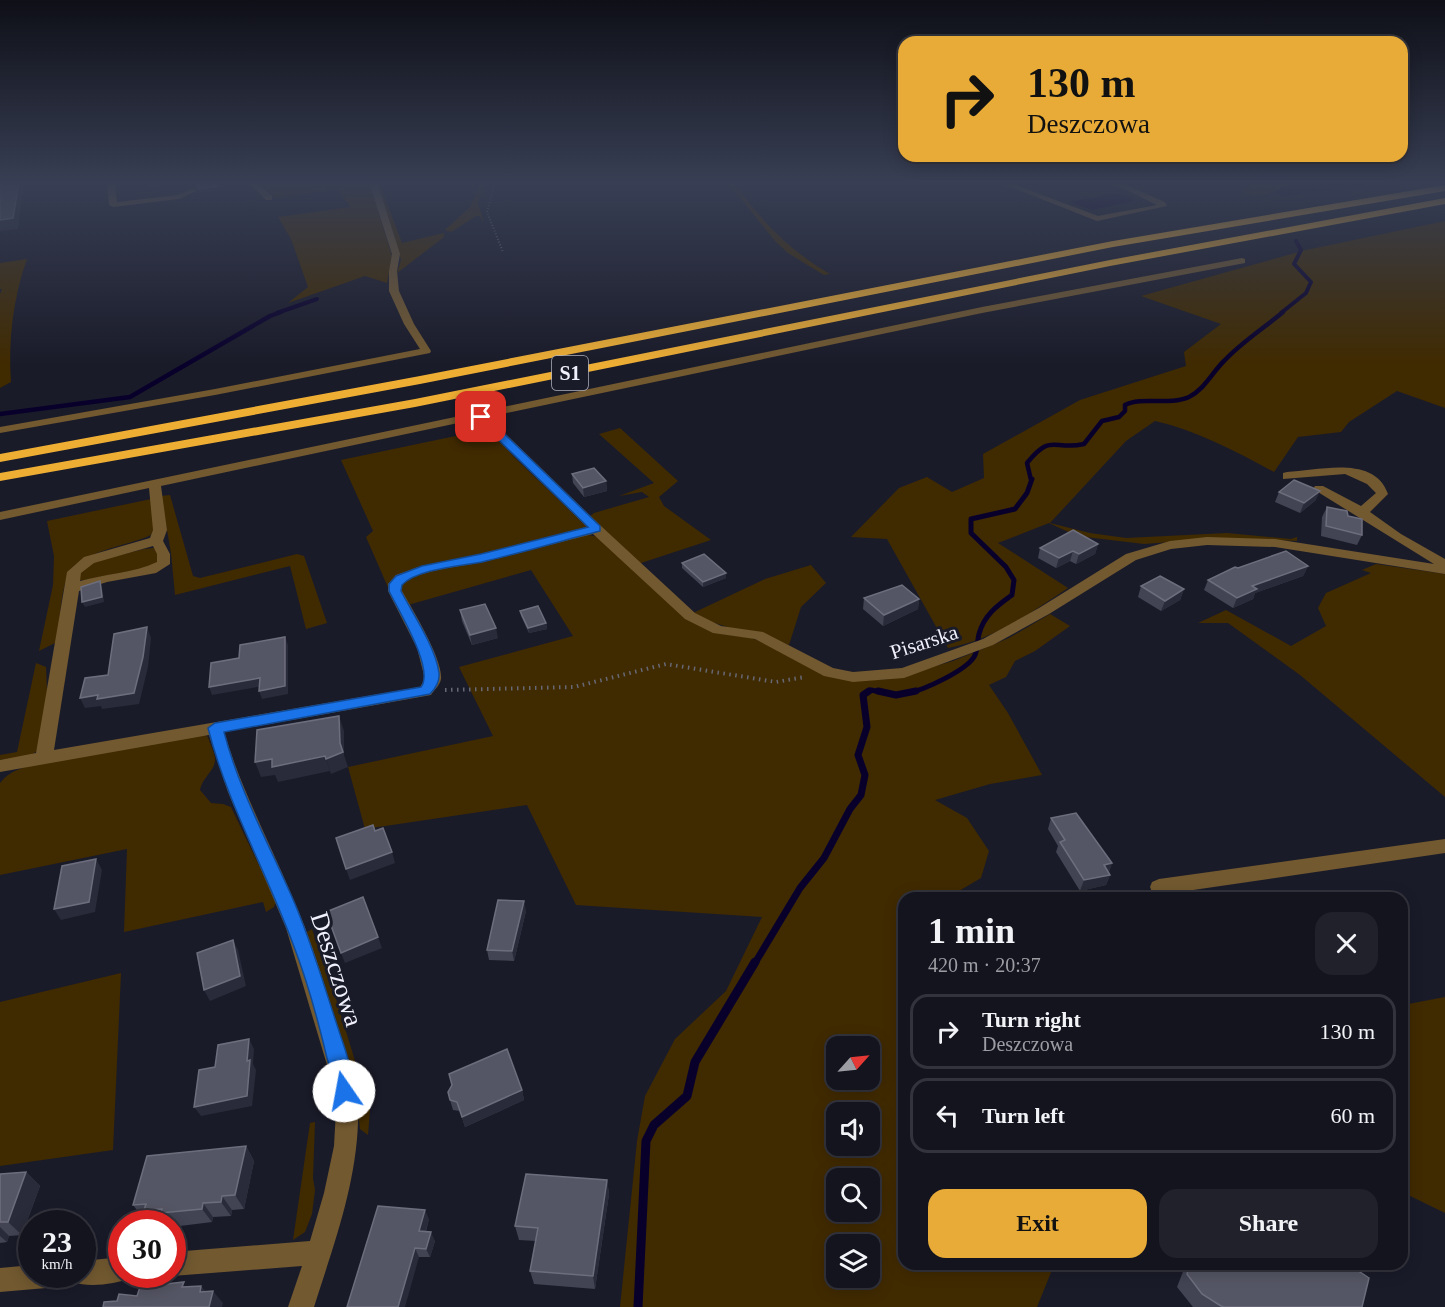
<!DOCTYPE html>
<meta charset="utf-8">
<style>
:root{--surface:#14141f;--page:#21212c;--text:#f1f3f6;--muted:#9d9ea4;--line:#33333d;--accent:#e8ab37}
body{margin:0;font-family:"Times New Roman",serif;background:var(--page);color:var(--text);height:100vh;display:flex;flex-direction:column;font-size:22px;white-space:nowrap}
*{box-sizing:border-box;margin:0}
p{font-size:20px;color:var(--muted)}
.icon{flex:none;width:33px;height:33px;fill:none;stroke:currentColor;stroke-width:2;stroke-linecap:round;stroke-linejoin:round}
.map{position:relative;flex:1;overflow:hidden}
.details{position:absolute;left:898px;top:892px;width:510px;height:378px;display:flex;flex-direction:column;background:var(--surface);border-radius:18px;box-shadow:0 3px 15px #0003,0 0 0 2px var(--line)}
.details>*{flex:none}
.banner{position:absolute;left:898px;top:36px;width:510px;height:126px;border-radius:18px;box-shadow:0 3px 15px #0003,0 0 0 2px var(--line);background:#e8ab37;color:#111;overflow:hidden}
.needle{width:39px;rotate:63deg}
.fabs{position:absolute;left:826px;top:1036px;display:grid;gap:12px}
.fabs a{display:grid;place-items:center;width:54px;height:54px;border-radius:12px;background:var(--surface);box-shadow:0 3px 15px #0003,0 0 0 2px var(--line);font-size:30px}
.speed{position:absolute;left:18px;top:1210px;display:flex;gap:12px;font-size:30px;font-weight:700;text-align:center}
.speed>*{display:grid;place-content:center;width:78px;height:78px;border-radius:50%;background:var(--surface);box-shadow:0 3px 15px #0003,0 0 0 2px var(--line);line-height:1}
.speed small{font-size:15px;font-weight:400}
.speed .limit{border:9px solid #d22;background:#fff;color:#111}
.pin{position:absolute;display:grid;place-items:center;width:51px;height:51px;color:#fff;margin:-26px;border-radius:12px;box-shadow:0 3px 9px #0006}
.me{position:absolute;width:66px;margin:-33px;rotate:348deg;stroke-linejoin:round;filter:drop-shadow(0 0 4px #0008)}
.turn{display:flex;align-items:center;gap:21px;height:126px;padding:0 30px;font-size:27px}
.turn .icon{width:78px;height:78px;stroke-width:2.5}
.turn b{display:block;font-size:42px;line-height:51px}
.round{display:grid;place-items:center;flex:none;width:63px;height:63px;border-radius:18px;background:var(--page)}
.head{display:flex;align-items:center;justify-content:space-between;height:102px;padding:0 30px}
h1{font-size:36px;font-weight:700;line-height:45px}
.primary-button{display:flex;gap:12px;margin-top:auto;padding:12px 30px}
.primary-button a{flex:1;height:69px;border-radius:18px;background:var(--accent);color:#111;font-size:24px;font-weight:700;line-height:69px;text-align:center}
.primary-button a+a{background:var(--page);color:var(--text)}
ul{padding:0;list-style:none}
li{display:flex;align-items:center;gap:18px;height:75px;margin:0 12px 9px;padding:0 18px;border:3px solid var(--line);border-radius:18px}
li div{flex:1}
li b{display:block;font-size:22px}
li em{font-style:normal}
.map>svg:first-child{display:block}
</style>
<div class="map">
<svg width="1445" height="1307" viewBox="0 0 1445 1307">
<rect width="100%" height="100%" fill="#1a1b29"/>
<g fill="#402a00" fill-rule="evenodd">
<path d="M 256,182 L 369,182 L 392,256 L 387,283 L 365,276 L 288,303 L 308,287 L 291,239 L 278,217 L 350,207 L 338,189 L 275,198 Z"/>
<path d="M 376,182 L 379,182 L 402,243 L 444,233 L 444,237 L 397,273 L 401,260 Z"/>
<path d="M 482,182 L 485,182 L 478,203 L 484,223 L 480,216 L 476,216 L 451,232 L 445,230 L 470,207 Z"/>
<path d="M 727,182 L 734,182 C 760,220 790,251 830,274 L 824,275 L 788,253 L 776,242 Z"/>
<path d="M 1252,182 L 1298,182 C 1280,189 1261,200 1242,192 Z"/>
<path d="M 1445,221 L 1445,408 L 1397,391 L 1349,422 L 1341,432 L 1298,437 L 1274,472 C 1235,451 1198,431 1155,421 L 1126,441 L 1050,523 L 1090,533 L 1126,538 L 1227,533 L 1291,539 L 1297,537 L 1297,541 L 1226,538 L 1144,544 L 1077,536 L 1049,523 L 998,543 L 1068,588 C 1031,613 992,640 948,648 L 887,539 L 851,537 L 899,488 L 927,477 L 952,492 L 984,478 L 983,454 L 1080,400 L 1186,366 L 1184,352 L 1221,324 L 1141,296 L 1306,250 Z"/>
<path d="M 27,259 C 13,298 8,341 11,382 L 0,388 L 0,294 L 2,289 L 0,289 L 0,263 Z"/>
<path d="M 620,428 L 678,481 L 659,497 L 664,506 L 711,540 L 638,564 L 589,517 L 594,513 L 649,497 L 642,492 L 619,496 L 654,483 L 599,434 Z"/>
<path d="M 489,429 L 514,457 L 588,528 L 486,554 L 426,566 L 390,592 L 366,537 L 373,531 L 341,460 Z"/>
<path d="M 170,495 L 193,576 L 200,578 L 297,554 L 304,556 L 327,623 L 306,629 L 290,566 L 175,595 L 171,553 L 161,496 Z"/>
<path d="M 151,499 L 155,526 L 151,535 C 129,546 74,552 67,577 C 60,597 60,621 57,642 L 39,651 L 53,585 L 54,556 L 47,521 Z"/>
<path d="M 588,535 L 599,537 L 675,608 L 722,634 L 752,638 L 854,681 L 891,679 L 953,661 L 1009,638 L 1050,614 L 1070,626 L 1035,651 L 1015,661 L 1006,677 L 989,685 L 1008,713 L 1042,775 L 990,784 L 935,800 L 967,818 L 989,851 L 981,878 L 947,898 L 904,898 L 904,1264 L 1054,1265 L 1037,1307 L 620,1307 L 637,1141 L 645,1096 L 675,1039 L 726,991 L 762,917 L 576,905 L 527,805 L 365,829 L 348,767 L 493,736 L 459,667 L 573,636 L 531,570 L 408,605 L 399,587 L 414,574 ZM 837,1047 L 870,1047 L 870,1080 L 837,1080 ZM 837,1113 L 870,1113 L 870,1146 L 837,1146 ZM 837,1179 L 870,1179 L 870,1212 L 837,1212 ZM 837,1245 L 870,1245 L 870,1278 L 837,1278 Z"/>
<path d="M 154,548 L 160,555 L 159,560 L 155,566 L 85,580 L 79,580 L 77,577 L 89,563 L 144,549 Z"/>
<path d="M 1376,564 L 1445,574 L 1445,797 L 1300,675 L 1228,623 L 1198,623 L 1226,610 L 1291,646 L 1326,626 L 1318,608 L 1326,593 L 1371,573 L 1362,570 Z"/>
<path d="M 811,565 L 826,583 L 801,607 L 789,645 C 755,630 727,632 693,613 L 765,579 Z"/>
<path d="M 36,663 L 46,667 L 47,692 L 39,749 L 32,755 L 0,760 L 0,755 L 17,752 Z"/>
<path d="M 205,735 L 208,737 C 210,744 214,751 215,758 C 216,771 202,777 200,790 L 211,803 L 223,804 L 231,807 L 276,901 L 274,907 L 266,912 L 263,902 L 124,932 L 127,849 L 0,875 L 0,783 C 10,770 24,767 40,763 Z"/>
<path d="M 312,929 L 337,1002 L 370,1110 L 368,1135 L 360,1129 L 356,1098 L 307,932 Z"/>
<path d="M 121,973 L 113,1150 L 0,1166 L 0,1002 Z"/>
<path d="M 1445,997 L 1445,1213 L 1402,1192 L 1403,1005 Z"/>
<path d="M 315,1122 L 313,1178 L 315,1190 L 312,1214 L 305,1232 L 293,1240 L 310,1123 Z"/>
</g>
<g fill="#08002b">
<path d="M 1298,182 L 1377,182 L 1381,183 L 1283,196 L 1272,192 Z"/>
<path d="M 1116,193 L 1131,197 L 1134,201 L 1092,210 L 1069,202 Z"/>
</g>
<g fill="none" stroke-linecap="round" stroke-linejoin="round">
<g stroke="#08002b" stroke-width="4">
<path d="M 277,313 L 317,299"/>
<path d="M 1281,313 L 1306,293 L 1311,282 L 1294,264 L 1301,250 L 1296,241"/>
</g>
<g stroke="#08002b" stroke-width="4.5">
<path d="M 0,414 L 130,397 L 270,316 L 281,312"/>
<path d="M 1031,480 L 1027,463 C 1052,432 1053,451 1084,444 L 1102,421 L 1119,417 L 1125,411 L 1125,405 C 1142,396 1169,406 1189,397 C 1205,389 1213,371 1225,360 C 1242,342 1264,328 1283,312"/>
</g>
<g stroke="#08002b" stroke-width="5">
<path d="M 866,693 L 871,690 L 885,693"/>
<path d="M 908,693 C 924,690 965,671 974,657 C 978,651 977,641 979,634 C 984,615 997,606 1012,595 L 1014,580 L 1006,567 L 971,533 L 971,519 L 1015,509 L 1027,493 L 1032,479"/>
</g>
<g stroke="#08002b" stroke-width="7">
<path d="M 878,691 L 896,695 L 916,691"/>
<path d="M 755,963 L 800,888 L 824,858 L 850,809 L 861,795 L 865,775 L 858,755 L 867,727 L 863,695 L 869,691"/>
</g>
<path stroke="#08002b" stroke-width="9" d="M 638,1307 L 646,1141 L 654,1125 L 687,1096 L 695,1062 L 755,962"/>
<path stroke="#676874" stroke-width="2" stroke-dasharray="1 2" stroke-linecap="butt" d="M 495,182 L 487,212 L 503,252"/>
<path stroke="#676874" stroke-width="4" stroke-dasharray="1.5 4.5" stroke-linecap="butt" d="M 445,690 L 574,687 L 666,664 L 776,682 L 805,677"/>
<g fill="#725930" fill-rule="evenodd">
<path d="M 107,182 L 115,182 L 117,202 L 177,195 L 193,189 L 197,191 L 179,199 L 113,207 L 109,205 Z"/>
<path d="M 248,182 L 256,182 L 272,196 L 272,200 L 266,200 Z"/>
<path d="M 369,182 L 377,182 L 400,254 L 397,271 L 399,291 L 414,324 L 431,351 L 430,353 L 215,395 L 0,433 L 0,427 L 215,389 L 420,349 L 404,324 L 389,291 L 389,271 L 392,254 Z"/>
<path d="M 998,182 L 1008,182 L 1098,216 L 1157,205 L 1110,182 L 1119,182 L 1165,202 L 1167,206 L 1097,221 Z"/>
<path d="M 1242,258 L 1245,259 L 1245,263 L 982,313 L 488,417 L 601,526 L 695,613 L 721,626 L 763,632 L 833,668 L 853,672 L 902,668 L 983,639 L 1039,608 L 1126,554 L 1170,541 L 1207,537 L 1275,539 L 1434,564 L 1313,489 L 1315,486 L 1323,486 L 1361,506 L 1376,493 L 1367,484 L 1345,474 L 1283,479 L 1283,473 L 1287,472 C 1317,471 1374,454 1388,494 L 1370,512 L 1401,534 L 1445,559 L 1445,574 L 1275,547 L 1207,545 L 1171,549 L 1136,560 L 1049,614 L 993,645 L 904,678 L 853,682 L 824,676 L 755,639 L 713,633 L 685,619 L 593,534 C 557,543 522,552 486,561 C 464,567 418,569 402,585 L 402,591 C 412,609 443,659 441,679 C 440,685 434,690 431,695 L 224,732 C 241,789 269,841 292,896 C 311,938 323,981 337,1025 C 347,1056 360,1088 358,1122 C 356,1186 333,1247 314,1307 L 288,1307 L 302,1266 L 172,1276 L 169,1275 L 172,1275 L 172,1252 L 310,1241 L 324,1193 L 334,1146 L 336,1110 L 333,1085 L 286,928 L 228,792 L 209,735 L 0,772 L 0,760 L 36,753 L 67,572 L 84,557 L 150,538 L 153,530 L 149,488 L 0,520 L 0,512 L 982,307 ZM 477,419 L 587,527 L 482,554 L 422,566 L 396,575 L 388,584 L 388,591 L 417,648 L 425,679 L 420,687 L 54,750 L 79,591 L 107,582 L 156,573 L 170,564 L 170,554 L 163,541 L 167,530 L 161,486 ZM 153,546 L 157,554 L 157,562 C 134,573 104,574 80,581 L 81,573 L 94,563 Z"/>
<path d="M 1445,839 L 1445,853 L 1159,895 L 1152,892 L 1150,887 L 1152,882 L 1159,879 Z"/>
<path d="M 122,1257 L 122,1275 L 132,1275 L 131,1278 C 115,1284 89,1288 73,1282 L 70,1275 L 82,1275 L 82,1261 Z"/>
<path d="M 32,1265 L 32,1275 L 70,1275 L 67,1284 L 58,1287 L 0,1292 L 0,1268 Z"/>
</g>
<g fill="#eeae34" fill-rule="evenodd">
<path d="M 1445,185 L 1445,191 L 1113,247 L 420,384 L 0,462 L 0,454 L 420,376 L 1113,241 Z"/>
<path d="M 1445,198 L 1445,204 L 1110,266 L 415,407 L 0,481 L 0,473 L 415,399 L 1110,260 Z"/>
</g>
</g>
<g fill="#424353">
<path d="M 572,474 L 606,481 L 607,491 L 584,497 L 573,483 Z"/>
<path d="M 1279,492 L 1316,500 L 1300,513 L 1275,502 Z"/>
<path d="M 1327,507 L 1348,516 L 1362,535 L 1357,545 L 1321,536 L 1322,517 Z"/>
<path d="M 1098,544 L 1095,554 L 1076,564 L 1070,561 L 1056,568 L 1038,558 L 1040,548 Z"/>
<path d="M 682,563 L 726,578 L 703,587 L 682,568 Z"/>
<path d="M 1308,566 L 1303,576 L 1255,593 L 1253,599 L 1233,608 L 1204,590 L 1208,580 L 1238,568 Z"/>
<path d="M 1141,586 L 1184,589 L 1180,600 L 1161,611 L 1138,597 Z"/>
<path d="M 864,598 L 919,599 L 918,609 L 883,626 L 863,609 Z"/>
<path d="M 460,610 L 498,638 L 472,645 L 462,621 Z"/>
<path d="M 520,611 L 546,623 L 547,629 L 529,633 L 521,616 Z"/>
<path d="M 1051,818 L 1112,863 L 1109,872 L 1110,875 L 1106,885 L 1080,891 L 1056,852 L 1058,846 L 1048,829 Z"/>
<path d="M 526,911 L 514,961 L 489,960 L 487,950 Z"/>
<path d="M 522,1090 L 524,1100 L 465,1127 L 460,1111 L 453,1110 L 450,1100 Z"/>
<path d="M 246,1146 L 254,1161 L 244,1209 L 232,1210 L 231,1216 L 213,1217 L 212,1222 L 172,1227 L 172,1224 L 169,1223 L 155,1223 L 151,1218 L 144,1219 L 133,1205 Z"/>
<path d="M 26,1172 L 40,1186 L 22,1235 L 9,1236 L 7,1242 L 0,1243 L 0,1174 Z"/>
<path d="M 607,1180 L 609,1194 L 595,1289 L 534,1284 L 530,1271 L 536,1241 L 519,1240 L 515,1226 Z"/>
<path d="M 429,1219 L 426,1231 L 435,1241 L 430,1257 L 419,1257 L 347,1307 Z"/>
<path d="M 1186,1264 L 1348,1264 L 1362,1307 L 1193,1307 L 1177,1287 Z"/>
</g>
<g fill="#2a2b3a">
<path d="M 19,182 L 24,182 L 18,229 L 0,231 L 0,220 Z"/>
<path d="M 146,182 L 181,182 L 181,183 L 147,187 Z"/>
<path d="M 218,186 L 219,190 L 199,192 L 198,189 Z"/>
<path d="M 606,481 L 607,491 L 584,497 L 583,488 Z"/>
<path d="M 1320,491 L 1316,500 L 1300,513 L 1304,503 Z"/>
<path d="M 1098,544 L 1095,554 L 1076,564 L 1079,554 Z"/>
<path d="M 1073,551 L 1070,561 L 1056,568 L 1059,558 Z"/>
<path d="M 1308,566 L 1303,576 L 1255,593 L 1253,599 L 1233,608 L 1237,598 L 1252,586 Z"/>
<path d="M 726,573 L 726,578 L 703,587 L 703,582 Z"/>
<path d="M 100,581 L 102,586 L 104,602 L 85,607 L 82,602 Z"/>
<path d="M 1184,589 L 1180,600 L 1161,611 L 1165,601 Z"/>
<path d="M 919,599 L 918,609 L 883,626 L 884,615 Z"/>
<path d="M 546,623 L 547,629 L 529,633 L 528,628 Z"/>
<path d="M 147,627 L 151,638 L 148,667 L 139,704 L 102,709 L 101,706 L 85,708 L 80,698 L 98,695 Z"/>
<path d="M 496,628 L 498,638 L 472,645 L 470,635 Z"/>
<path d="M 285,637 L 288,645 L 288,694 L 262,699 L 259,691 Z"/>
<path d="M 260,678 L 263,686 L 212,695 L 209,687 Z"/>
<path d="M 339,716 L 344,731 L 344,755 L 348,767 L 331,774 L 326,759 L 340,743 Z"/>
<path d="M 325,756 L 330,771 L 278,782 L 275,775 L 261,777 L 255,762 L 272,759 Z"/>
<path d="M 392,852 L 395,863 L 350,880 L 346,869 Z"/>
<path d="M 96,859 L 102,870 L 95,912 L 61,920 L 54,909 Z"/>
<path d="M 1112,863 L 1108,874 L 1104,865 Z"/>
<path d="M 1110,875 L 1106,885 L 1080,891 L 1084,880 Z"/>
<path d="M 524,901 L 526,911 L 514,961 L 512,951 Z"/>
<path d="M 378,937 L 382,948 L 345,963 L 341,953 Z"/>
<path d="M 233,940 L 238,950 L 246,986 L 210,1001 L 204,990 Z"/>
<path d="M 249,1039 L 254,1049 L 253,1064 L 256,1070 L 252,1106 L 201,1116 L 194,1107 L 247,1061 Z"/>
<path d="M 522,1090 L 524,1100 L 465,1127 L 462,1117 Z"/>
<path d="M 246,1146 L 254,1161 L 244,1209 L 235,1195 Z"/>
<path d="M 26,1172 L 40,1186 L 22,1235 L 8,1222 Z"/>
<path d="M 607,1180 L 609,1194 L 595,1289 L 593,1276 Z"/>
<path d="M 222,1196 L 232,1210 L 231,1216 L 221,1202 Z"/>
<path d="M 203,1203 L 213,1217 L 212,1222 L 202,1209 Z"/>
<path d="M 425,1210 L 429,1219 L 423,1240 L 419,1231 Z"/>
<path d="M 0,1227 L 9,1236 L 7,1242 L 0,1236 Z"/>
<path d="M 431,1232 L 435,1241 L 430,1257 L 426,1249 Z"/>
<path d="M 415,1248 L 419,1257 L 405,1307 L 398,1307 Z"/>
<path d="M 201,1286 L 211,1298 L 213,1291 L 223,1303 L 222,1307 L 209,1307 L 200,1292 Z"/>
</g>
<g fill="#555665" stroke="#6d6e7d" stroke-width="1.5">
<path d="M 0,182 L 19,182 L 13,218 L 0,220 L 0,201 L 2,200 L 0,198 Z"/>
<path d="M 196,182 L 217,182 L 218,186 L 198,189 Z"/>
<path d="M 594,468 L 606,481 L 583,488 L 572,474 Z"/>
<path d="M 1294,480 L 1320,491 L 1304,503 L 1279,492 Z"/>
<path d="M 1327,507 L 1347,511 L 1348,516 L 1362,519 L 1362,535 L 1326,526 Z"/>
<path d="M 1073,530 L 1098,544 L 1079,554 L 1073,551 L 1059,558 L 1040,548 Z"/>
<path d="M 1286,551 L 1308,566 L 1252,586 L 1257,589 L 1237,598 L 1208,580 L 1235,567 L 1238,568 Z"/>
<path d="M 704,554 L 726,573 L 703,582 L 682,563 Z"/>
<path d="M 1160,576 L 1184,589 L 1165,601 L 1141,586 Z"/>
<path d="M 100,581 L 102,597 L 82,602 L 81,587 Z"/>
<path d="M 902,585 L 919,599 L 884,615 L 864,598 Z"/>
<path d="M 485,604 L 496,628 L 470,635 L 460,610 Z"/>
<path d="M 538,606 L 546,623 L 528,628 L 520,611 Z"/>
<path d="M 147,627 L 143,657 L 134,693 L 97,699 L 98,695 L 80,698 L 85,678 L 108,675 L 114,634 Z"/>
<path d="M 285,637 L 285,686 L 259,691 L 260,678 L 209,687 L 211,663 L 239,658 L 240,645 Z"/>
<path d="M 339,716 L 340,743 L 343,752 L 326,759 L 325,756 L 272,767 L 272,759 L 255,762 L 257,730 Z"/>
<path d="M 1076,813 L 1112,863 L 1104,865 L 1110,875 L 1084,880 L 1060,842 L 1065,840 L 1051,818 Z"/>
<path d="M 373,825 L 375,831 L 383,828 L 392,852 L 346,869 L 336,838 Z"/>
<path d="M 96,859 L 89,902 L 54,909 L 62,866 Z"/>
<path d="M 363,897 L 378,937 L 341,953 L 326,912 Z"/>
<path d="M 498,900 L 524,901 L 512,951 L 487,950 Z"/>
<path d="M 233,940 L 240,976 L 204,990 L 197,953 Z"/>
<path d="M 249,1039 L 247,1061 L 250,1060 L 247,1096 L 194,1107 L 199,1070 L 215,1067 L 218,1045 Z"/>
<path d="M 507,1049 L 522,1090 L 462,1117 L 457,1102 L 450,1100 L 448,1092 L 452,1085 L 449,1074 Z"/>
<path d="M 246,1146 L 235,1195 L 222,1196 L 221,1202 L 203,1203 L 202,1209 L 161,1213 L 162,1209 L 144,1210 L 146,1204 L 133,1205 L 147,1156 Z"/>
<path d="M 26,1172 L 8,1222 L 0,1222 L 0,1174 Z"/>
<path d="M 526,1174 L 607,1180 L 593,1276 L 530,1271 L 538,1228 L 515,1226 Z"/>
<path d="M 378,1206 L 425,1210 L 419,1231 L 431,1232 L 426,1249 L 415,1248 L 398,1307 L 347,1307 Z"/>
<path d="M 1190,1264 L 1348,1264 L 1369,1278 L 1362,1307 L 1224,1307 L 1221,1306 L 1202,1294 L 1187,1274 Z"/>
<path d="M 184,1282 L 182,1287 L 201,1286 L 200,1292 L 213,1291 L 209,1307 L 103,1307 L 104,1302 L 117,1301 L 119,1294 L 137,1296 L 140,1287 Z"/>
</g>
<linearGradient id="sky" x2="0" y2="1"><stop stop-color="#0e0f17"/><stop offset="0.5" stop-color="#383f54"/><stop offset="1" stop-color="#383f54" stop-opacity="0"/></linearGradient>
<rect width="1445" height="365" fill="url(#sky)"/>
<path fill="#1a73e8" stroke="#114b97" stroke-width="1.5" d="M 481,414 L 485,415 L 600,526 L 600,531 C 561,541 521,553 482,562 C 461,566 416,569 402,585 L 401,591 C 413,614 436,648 439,673 C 440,682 436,688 430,694 L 224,732 C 239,790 268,842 292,897 C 311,940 324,986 339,1031 C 344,1047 358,1082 351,1097 L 344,1100 L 337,1097 C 332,1085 331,1071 327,1058 C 318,1020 307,980 293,944 C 266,871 227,803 208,728 L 215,723 L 421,687 C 435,669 398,610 389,591 L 389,584 L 396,576 L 422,566 L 481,554 L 588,527 L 477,419 L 477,415 Z"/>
<g text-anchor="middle" stroke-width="6" stroke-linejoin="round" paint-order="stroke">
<rect fill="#1a1b29" stroke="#b0b1bd" stroke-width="1.5" x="552" y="356" width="36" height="34" rx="4.5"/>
<g font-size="20" font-weight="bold" fill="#f0f1fc">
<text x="570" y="380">S1</text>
</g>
<g font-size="21" fill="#f0f1fc" stroke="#1a1b29">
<text transform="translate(924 642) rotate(-18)" y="7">Pisarska</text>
</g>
<g font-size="26" fill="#f0f1fc" stroke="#1a1b29">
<text transform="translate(337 969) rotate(72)" y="9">Deszczowa</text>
</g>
</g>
</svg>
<div class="fabs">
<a><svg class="needle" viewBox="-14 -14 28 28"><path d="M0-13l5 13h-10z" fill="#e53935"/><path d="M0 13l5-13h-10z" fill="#9d9ea4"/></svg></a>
<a><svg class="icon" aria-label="sound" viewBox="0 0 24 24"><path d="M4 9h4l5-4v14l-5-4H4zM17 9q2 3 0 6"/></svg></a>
<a><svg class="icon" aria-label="search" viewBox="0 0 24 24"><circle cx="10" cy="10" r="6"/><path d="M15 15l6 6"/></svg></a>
<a><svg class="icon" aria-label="layers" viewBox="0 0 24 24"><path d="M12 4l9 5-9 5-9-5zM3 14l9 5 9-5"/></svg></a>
</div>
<div class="speed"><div>23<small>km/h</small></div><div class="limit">30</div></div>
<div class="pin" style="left:481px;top:417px;background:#d93025"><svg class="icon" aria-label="arrive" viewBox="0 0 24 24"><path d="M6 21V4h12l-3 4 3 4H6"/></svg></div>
<svg class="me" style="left:344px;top:1091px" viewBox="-20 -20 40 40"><circle r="19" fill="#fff"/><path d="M0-13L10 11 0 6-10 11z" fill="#1a73e8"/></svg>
<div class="banner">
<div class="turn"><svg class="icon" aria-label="right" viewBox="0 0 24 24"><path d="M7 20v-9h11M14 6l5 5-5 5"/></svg><div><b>130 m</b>Deszczowa</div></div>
</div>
<section class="details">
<div class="head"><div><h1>1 min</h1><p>420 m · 20:37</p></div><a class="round"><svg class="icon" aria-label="close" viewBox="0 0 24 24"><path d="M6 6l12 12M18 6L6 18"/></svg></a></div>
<ul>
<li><svg class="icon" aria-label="right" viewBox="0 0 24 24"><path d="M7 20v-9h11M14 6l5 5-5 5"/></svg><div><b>Turn right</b><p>Deszczowa</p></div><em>130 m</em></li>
<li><svg class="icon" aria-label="left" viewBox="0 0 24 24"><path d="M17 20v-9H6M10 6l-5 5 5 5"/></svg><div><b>Turn left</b></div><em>60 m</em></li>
</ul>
<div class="primary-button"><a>Exit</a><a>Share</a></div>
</section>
</div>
